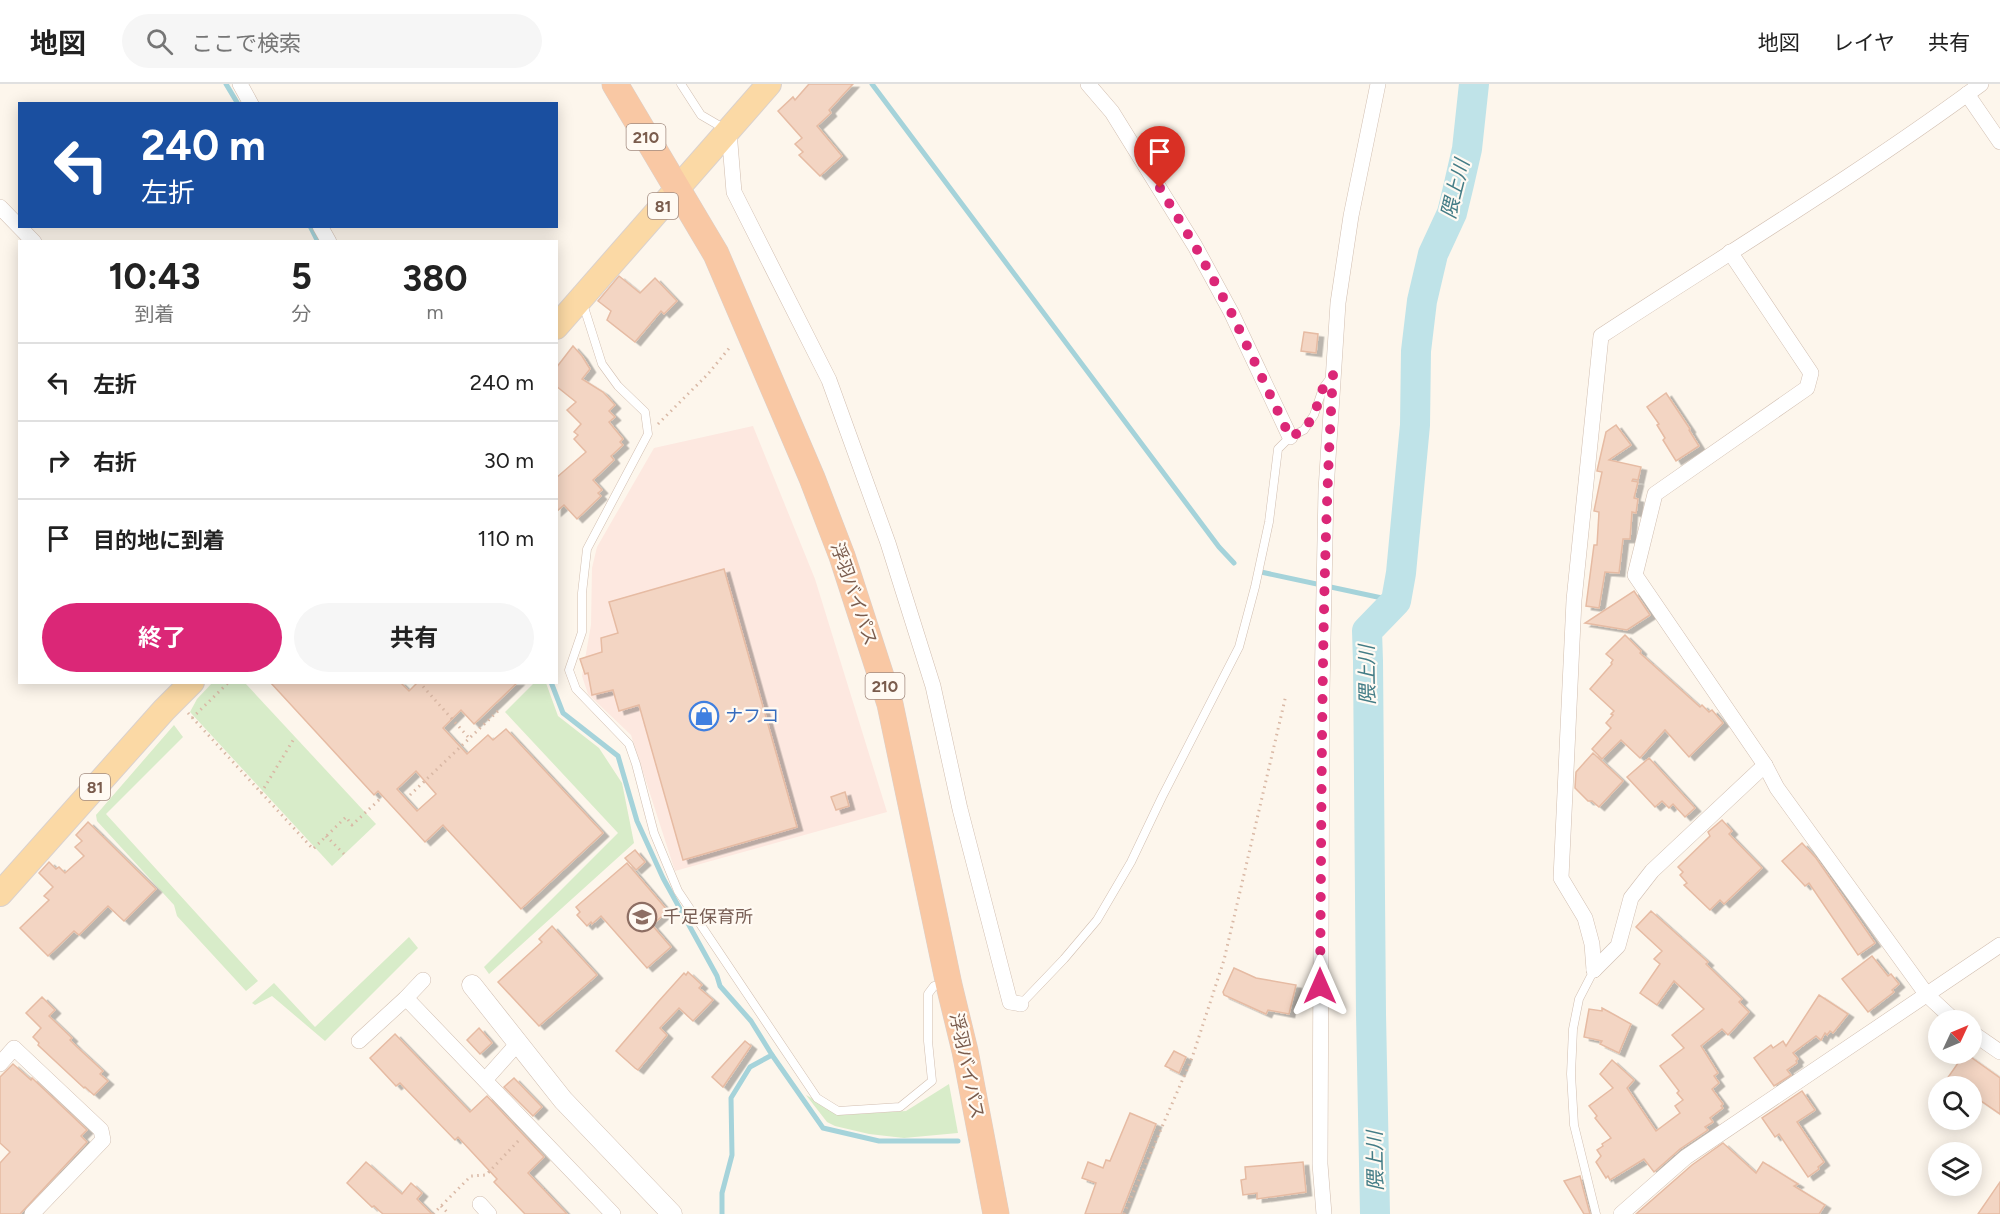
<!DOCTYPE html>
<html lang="ja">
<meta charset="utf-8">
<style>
:root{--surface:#fff;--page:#f6f6f6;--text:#222;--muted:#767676;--line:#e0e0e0;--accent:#db2777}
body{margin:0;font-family:Figtree,"Noto Sans JP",sans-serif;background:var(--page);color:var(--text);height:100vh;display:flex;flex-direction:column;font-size:22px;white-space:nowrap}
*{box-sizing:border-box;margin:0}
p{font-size:20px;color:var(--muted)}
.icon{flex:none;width:33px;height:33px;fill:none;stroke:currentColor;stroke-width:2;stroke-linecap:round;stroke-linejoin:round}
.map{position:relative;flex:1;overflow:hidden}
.sheet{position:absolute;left:18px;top:156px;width:540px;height:444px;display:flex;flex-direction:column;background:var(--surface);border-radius:0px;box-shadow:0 3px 15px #0003}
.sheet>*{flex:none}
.guide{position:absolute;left:18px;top:18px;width:540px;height:126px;border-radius:0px;box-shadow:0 3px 15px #0003;background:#1a4fa0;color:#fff;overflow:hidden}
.needle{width:39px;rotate:46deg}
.tools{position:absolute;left:1928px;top:926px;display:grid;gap:12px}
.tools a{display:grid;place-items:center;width:54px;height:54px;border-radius:50%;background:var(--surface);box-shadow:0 3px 15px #0003;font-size:30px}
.pin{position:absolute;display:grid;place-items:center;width:51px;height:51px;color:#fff;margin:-62px -26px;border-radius:50% 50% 50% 0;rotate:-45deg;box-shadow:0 0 6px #0007}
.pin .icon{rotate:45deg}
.me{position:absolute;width:66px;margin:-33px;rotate:0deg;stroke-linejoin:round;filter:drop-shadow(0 0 4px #0008)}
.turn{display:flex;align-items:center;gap:21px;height:126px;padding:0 24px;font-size:27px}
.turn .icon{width:78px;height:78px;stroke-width:2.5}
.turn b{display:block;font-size:42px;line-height:51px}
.eta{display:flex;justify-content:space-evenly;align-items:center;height:102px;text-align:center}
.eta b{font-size:36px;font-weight:700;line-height:42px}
.primary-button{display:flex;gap:12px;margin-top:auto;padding:12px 24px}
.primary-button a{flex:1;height:69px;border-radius:36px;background:var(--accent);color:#fff;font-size:24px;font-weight:700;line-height:69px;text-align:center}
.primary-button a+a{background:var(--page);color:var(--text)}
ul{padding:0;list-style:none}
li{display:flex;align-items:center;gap:18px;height:78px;padding:0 24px;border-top:2px solid var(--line)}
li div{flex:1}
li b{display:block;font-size:22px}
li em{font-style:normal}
header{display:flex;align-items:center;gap:36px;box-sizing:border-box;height:84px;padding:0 30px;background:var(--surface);border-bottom:2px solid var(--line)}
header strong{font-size:28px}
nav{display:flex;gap:33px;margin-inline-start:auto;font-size:21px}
.search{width:420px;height:54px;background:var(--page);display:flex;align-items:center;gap:15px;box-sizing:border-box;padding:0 21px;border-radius:33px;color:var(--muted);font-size:22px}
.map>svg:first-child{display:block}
</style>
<header>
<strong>地図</strong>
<div class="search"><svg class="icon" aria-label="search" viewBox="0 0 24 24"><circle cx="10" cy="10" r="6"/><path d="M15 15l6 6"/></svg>ここで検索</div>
<nav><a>地図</a><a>レイヤ</a><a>共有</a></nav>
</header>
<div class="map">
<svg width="2000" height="1130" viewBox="0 0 2000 1130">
<defs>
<filter id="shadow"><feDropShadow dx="5.5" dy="3.5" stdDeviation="0" flood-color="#0004"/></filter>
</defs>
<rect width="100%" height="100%" fill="#fdf6ec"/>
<path fill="#fde8e0" d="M 753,342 L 815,495 L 887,728 L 675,787 L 631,651 L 588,610 L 582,592 L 591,541 L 592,484 L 597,463 L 654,364 Z"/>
<g fill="#d8ecc9">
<path d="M 213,598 L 245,599 L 376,740 L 332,782 L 190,628 L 197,615 Z"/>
<path d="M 534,599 L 546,599 L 558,632 L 599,664 L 622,699 L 634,759 L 489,890 L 484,883 L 618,749 L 505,628 Z"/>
<path d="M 174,641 L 183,653 L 106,730 L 258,897 L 246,907 L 177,832 L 174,821 L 97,737 L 96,731 Z"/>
<path d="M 409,853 L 418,864 L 325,957 L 272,912 L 255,921 L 252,919 L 274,899 L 315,943 Z"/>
<path d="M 949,1000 L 958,1049 L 904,1054 L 869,1050 L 835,1042 L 827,1038 L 806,1011 L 841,1031 L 906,1027 Z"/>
</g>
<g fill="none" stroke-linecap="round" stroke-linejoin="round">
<g stroke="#a5d3da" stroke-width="5">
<path d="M 226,0 L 238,20"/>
<path d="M 872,0 L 1219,463 L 1234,479"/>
<path d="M 310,142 L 318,158"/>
<path d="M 1261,488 L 1396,517"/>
<path d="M 551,598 L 563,629 L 618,672 L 637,737 L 663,794 L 717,892 L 720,902 L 751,937 L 772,971 L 750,983 L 731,1014 L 732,1071 L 722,1109 L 722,1130"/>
<path d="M 772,971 L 823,1044 L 879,1057 L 958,1057"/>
</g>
<path stroke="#bfe3e8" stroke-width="30" d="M 1375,1130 L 1371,930 L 1368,577 L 1367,547 L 1396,517 L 1401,489 L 1415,341 L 1416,267 L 1422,217 L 1433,170 L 1452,129 L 1459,100 L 1467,65 L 1474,0"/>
</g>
<g fill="#f3d5c3" stroke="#e6bba3" stroke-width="1.5" fill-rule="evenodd" filter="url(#shadow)">
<path d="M 809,0 L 853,0 L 829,26 L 831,29 L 817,42 L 842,72 L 820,92 L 799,71 L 803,68 L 795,60 L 802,54 L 778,27 L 793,13 L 795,16 Z"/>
<path d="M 619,192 L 640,209 L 655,194 L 677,217 L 664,230 L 661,227 L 635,258 L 607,236 L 611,227 L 598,217 Z"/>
<path d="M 1304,248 L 1318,250 L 1316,269 L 1301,267 Z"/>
<path d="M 573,262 L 582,272 L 590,285 L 582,295 L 603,308 L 615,321 L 609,327 L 615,333 L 609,338 L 623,355 L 620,358 L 623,361 L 611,372 L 614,376 L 593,396 L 602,406 L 598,409 L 601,412 L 577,435 L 564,421 L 556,428 L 556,394 L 586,368 L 574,355 L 578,351 L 574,348 L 581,340 L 567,326 L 576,318 L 556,302 L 556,284 Z"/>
<path d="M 1666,309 L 1690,345 L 1689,346 L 1699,362 L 1676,377 L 1663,356 L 1665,354 L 1657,341 L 1659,340 L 1647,323 Z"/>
<path d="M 1616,341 L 1631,361 L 1609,376 L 1641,383 L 1638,396 L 1633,395 L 1632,397 L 1638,398 L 1634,414 L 1638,415 L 1636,429 L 1632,428 L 1630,455 L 1623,455 L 1619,489 L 1605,488 L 1599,524 L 1586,522 L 1594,461 L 1597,461 L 1599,428 L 1594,427 L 1602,388 L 1597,387 L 1606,348 Z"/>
<path d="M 724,485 L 797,743 L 683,776 L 639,621 L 619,627 L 613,606 L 592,611 L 588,589 L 585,590 L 580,575 L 602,568 L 601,554 L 618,549 L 609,518 Z"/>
<path d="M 1634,507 L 1650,531 L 1627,546 L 1585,539 Z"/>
<path d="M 1625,551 L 1641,567 L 1640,569 L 1700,623 L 1702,621 L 1709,628 L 1712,626 L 1723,639 L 1689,673 L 1665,646 L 1640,674 L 1621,656 L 1602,675 L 1592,665 L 1611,644 L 1606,639 L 1613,631 L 1611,630 L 1614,627 L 1590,605 L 1612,580 L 1611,579 L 1613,576 L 1606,570 Z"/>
<path d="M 270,598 L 400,598 L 409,607 L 418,598 L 518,598 L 474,640 L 461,626 L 443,644 L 467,670 L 488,651 L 493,656 L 506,645 L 603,749 L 521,825 L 443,741 L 425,758 L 378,707 L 374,711 ZM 416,687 L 436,710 L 417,727 L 397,705 Z"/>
<path d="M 1593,669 L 1623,697 L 1599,723 L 1592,717 L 1588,717 L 1575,704 L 1576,688 Z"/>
<path d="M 1649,674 L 1695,724 L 1685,733 L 1673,720 L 1669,724 L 1662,717 L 1655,723 L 1627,693 Z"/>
<path d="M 845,708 L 849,722 L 836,726 L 831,713 Z"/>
<path d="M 1722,736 L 1732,747 L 1729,750 L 1762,784 L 1724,820 L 1720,816 L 1710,826 L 1684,801 L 1687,799 L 1680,791 L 1683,788 L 1678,783 L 1710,752 L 1708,748 Z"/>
<path d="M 88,738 L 156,805 L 124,837 L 108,822 L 79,851 L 74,847 L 48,872 L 20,844 L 49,816 L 44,812 L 53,803 L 39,789 L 49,778 L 56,785 L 59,783 L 65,789 L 84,772 L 75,763 L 82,757 L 76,751 Z"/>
<path d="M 1802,759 L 1816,774 L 1875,859 L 1858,871 L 1809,799 L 1805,802 L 1782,777 Z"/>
<path d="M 635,766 L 645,778 L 636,786 L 625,774 Z"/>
<path d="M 627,779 L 668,827 L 652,841 L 671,863 L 647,884 L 601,832 L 592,840 L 591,838 L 587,842 L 577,831 L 580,828 L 576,823 Z"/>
<path d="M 1651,827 L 1708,878 L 1706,880 L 1742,915 L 1739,918 L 1749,928 L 1728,951 L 1722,945 L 1701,962 L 1718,989 L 1714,992 L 1719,999 L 1712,1005 L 1723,1020 L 1721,1022 L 1723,1024 L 1710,1034 L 1713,1038 L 1705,1043 L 1708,1046 L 1680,1065 L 1654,1088 L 1644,1075 L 1610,1096 L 1608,1092 L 1606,1094 L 1596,1078 L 1601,1072 L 1597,1066 L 1603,1062 L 1602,1060 L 1611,1054 L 1595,1034 L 1597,1032 L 1589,1022 L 1613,1004 L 1600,990 L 1612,976 L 1634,996 L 1627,1004 L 1656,1047 L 1680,1029 L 1675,1022 L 1683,1016 L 1677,1009 L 1679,1007 L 1660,982 L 1684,964 L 1672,951 L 1704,925 L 1674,897 L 1657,921 L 1640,909 L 1660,880 L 1654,875 L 1662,867 L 1636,843 Z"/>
<path d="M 552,842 L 597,891 L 539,942 L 498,898 L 542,858 L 539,855 Z"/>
<path d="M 1872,872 L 1888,892 L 1891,890 L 1899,900 L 1892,906 L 1894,908 L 1868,928 L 1842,895 Z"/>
<path d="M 1234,884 L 1256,894 L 1296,901 L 1289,930 L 1268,926 L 1266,930 L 1224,911 L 1223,908 Z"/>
<path d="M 688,888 L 702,901 L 699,904 L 713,916 L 693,937 L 679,924 L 660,944 L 667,951 L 638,986 L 635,984 L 616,967 L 658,918 L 684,889 L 686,891 Z"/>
<path d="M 1819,911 L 1848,930 L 1833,949 L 1830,947 L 1827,951 L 1825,949 L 1821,956 L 1816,952 L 1793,969 L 1798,975 L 1796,977 L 1797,979 L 1787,986 L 1791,991 L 1774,1002 L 1754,974 L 1771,961 L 1773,964 L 1783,957 L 1786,962 Z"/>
<path d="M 42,913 L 55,926 L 49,932 L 72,954 L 70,956 L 77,963 L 103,987 L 100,990 L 108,997 L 94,1011 L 85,1003 L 84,1004 L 38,961 L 39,959 L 33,953 L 41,944 L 26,929 Z"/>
<path d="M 1602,924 L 1631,940 L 1619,969 L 1600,960 L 1602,957 L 1584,953 L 1589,925 L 1602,927 Z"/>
<path d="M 479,944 L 492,959 L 480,970 L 467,956 Z"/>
<path d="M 395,950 L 470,1028 L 487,1012 L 544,1073 L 528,1089 L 567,1130 L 525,1130 L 494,1098 L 497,1095 L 458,1053 L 455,1056 L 400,999 L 396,1002 L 370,974 Z"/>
<path d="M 745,957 L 751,962 L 723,1003 L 712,993 Z"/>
<path d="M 1174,967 L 1186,973 L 1179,989 L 1165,982 Z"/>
<path d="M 1965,969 L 2000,994 L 2000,1030 L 1971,1010 L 1971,1002 L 1942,1002 Z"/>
<path d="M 13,980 L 31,996 L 32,994 L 87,1046 L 81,1052 L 87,1058 L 20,1130 L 0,1130 L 0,1079 L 10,1068 L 0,1059 L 0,993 Z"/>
<path d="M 514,994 L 542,1023 L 533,1032 L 504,1003 Z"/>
<path d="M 1802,1007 L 1815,1026 L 1797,1038 L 1824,1078 L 1818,1083 L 1819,1085 L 1808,1093 L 1779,1050 L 1775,1053 L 1762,1034 Z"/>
<path d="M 1130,1029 L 1156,1040 L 1121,1130 L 1085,1130 L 1096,1099 L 1082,1094 L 1088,1078 L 1103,1084 L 1106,1076 L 1110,1077 Z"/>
<path d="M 1723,1059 L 1756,1089 L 1763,1078 L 1798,1100 L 1794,1102 L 1825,1121 L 1819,1130 L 1636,1130 L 1692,1081 Z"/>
<path d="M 366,1078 L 402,1110 L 411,1099 L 422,1109 L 417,1115 L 432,1130 L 383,1130 L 374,1122 L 372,1123 L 347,1099 Z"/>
<path d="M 1303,1078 L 1306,1108 L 1257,1115 L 1257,1109 L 1243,1111 L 1241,1096 L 1246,1095 L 1245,1083 Z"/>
<path d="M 1580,1092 L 1583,1104 L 1590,1130 L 1584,1130 L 1564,1097 Z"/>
<path d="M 2000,1098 L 2000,1130 L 1978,1130 Z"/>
</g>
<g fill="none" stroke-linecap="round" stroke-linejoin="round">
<g stroke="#d1beb0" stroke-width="9">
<g id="service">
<path d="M 681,0 L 701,31 L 725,45"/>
<path d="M 583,220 L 602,280 L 618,302 L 645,328 L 648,350 L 587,465 L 582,509 L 582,548 L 569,586 L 576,605 L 629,660 L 636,680 L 654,749 L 678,807 L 817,1014 L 838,1027 L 900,1023 L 932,997 L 928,957 L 928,910 L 934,902 L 945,901"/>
<path d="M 1594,886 L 1579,915 L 1573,945 L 1571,990 L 1574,1041 L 1596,1130"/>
<path d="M 1021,920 L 1064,875 L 1097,836 L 1131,778 L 1162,713 L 1239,563 L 1255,503 L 1269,438 L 1278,365 L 1290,353 L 1304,346 L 1314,331 L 1323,304 L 1332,292"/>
</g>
</g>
<g stroke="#d1beb0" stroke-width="16">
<g id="minor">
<path d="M 240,0 L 251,20"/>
<path d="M 1088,0 L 1112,28 L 1195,162 L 1231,228 L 1290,353"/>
<path d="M 1967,10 L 2000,58"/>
<path d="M 729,47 L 734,108 L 829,296 L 888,459 L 933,602 L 960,725 L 1010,918 L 1021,920"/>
<path d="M 0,123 L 34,158"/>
<path d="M 320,142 L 329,158"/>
<path d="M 1730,168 L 1811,289 L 1807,304 L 1655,410 L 1635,491 L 1765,681 L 1777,704 L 1927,911 L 1954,936"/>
<path d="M 1594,886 L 1592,860 L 1585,834 L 1561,794 L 1574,516 L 1601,252 C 1728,169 1859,90 1981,0"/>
<path d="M 1594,886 L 1618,862 L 1631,814 L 1652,787 L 1765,681"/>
<path d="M 406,914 L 613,1130"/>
<path d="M 1971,948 L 2000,968"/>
<path d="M 359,957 L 406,914 L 423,896"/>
<path d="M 0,980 L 14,964 L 101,1046 L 103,1056 L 32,1130"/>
<path d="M 485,996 L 518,959"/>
<path d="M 480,1120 L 489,1130"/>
<path d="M 1324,1130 L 1320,1080 L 1321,858 L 1322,607 L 1326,406 L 1338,219 L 1351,132 L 1378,0"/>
<path d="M 1621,1130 L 1686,1073 L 2000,861"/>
</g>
</g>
<g stroke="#d1beb0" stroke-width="21">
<path id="tertiary" d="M 472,901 L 563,1016 L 672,1130"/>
</g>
<g stroke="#dad1cd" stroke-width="26">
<g id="primary">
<path d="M 556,243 L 769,0"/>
<path d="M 0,810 L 164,626 L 192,598"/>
</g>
</g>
<g stroke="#dad1cd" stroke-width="27">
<path id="trunk" d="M 615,0 L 716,170 L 812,394 L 842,472 L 890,620 L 949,901 L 965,967 L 996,1130"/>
</g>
<g stroke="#d9b8a5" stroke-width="3" stroke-dasharray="1.5 4.5" stroke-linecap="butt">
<path d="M 658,340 L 708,290 L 731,262"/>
<path d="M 419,598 L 469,654"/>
<path d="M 188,629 L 313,765 L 346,733 L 352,741 L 380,715"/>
<path d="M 192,634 L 229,598"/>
<path d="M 261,709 L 295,653"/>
<path d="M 410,711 L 499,626"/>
<path d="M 326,752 L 344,770"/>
<path d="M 441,1122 L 449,1130"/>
<path d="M 433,1130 L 471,1092 L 486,1091 L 521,1054"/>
<path d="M 1124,1130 L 1192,974 L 1224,876 L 1286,611"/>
</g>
<use href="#service" stroke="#fff" stroke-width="8"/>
<use href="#minor" stroke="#fff" stroke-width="15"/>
<use href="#tertiary" stroke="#fff" stroke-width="20"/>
<use href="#primary" stroke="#fbd9a5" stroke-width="24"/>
<use href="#trunk" stroke="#f9c8a4" stroke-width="26"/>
</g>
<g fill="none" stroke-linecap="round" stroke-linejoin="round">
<path stroke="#db2777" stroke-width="10" stroke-dasharray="0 18" d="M 1160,104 L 1195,162 L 1231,228 L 1290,353 L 1304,346 L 1314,331 L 1323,304 L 1333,291 C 1321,495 1322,698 1320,902"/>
</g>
<defs>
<g id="shop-ring" transform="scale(1.5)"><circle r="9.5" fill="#fffaf3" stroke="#3f7fe0" stroke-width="1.5"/><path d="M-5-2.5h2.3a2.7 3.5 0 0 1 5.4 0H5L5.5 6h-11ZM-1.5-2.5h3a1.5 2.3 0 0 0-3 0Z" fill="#3f7fe0"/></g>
<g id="school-ring" transform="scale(1.5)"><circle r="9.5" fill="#fffaf3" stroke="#8d6e63" stroke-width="1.5"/><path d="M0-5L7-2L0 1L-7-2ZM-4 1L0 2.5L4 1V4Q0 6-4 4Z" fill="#8d6e63"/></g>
</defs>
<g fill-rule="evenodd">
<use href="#shop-ring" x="704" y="632"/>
<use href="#school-ring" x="642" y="833"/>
</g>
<g text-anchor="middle" stroke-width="4.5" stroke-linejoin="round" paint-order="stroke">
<g fill="#fffaf3" stroke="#a28b7f" stroke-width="1.5">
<rect x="626.5" y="40" width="39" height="26" rx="4.5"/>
<rect x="648" y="109" width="30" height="26" rx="4.5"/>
<rect x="865.5" y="589" width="39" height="26" rx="4.5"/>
<rect x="80" y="690" width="30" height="26" rx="4.5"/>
</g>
<g font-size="16" font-weight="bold" fill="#7a5c4d">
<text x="646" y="59">210</text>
<text x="663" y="128">81</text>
<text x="885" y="608">210</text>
<text x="95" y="709">81</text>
</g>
<g font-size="18" fill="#7a5c4d" stroke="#fffaf3">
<text transform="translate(854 510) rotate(71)" y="6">浮羽バイパス</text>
<text transform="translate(967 982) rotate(78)" y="6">浮羽バイパス</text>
</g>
<g font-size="18" fill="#366cbe" stroke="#fffaf3" text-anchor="start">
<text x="725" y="638">ナフコ</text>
</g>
<g font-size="18" fill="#785e54" stroke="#fffaf3" text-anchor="start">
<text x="663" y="839">千足保育所</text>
</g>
<g font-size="20" font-style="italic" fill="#437c86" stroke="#fffaf3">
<text transform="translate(1455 105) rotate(-76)" y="7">隈上川</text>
<text transform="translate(1367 591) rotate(-91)" y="7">隈上川</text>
<text transform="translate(1375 1077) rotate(-91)" y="7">隈上川</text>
</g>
</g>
</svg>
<div class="tools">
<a><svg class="needle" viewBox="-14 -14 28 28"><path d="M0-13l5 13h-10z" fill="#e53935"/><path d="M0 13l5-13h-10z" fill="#767676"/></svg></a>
<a><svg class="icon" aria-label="search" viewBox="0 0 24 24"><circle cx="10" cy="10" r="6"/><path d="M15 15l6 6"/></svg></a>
<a><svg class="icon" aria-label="layers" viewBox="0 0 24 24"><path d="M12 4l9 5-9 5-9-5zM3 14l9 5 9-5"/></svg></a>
</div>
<div class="pin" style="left:1160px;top:104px;background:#d93025"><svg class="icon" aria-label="arrive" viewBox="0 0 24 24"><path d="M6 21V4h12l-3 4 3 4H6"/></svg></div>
<svg class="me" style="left:1320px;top:902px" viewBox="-20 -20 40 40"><path d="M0-17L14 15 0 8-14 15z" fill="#db2777" stroke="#fff" stroke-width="4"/></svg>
<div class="guide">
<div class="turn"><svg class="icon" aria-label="left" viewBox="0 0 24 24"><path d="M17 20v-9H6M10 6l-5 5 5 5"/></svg><div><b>240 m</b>左折</div></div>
</div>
<section class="sheet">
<div class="eta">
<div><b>10:43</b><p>到着</p></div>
<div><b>5</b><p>分</p></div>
<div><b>380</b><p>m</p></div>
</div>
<ul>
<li><svg class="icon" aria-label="left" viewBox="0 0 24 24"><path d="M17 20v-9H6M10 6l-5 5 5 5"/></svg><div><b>左折</b></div><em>240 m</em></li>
<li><svg class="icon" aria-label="right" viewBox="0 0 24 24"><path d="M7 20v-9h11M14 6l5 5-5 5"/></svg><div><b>右折</b></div><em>30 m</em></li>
<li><svg class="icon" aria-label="arrive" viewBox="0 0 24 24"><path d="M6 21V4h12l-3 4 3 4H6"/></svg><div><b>目的地に到着</b></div><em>110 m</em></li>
</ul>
<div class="primary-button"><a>終了</a><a>共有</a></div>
</section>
</div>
